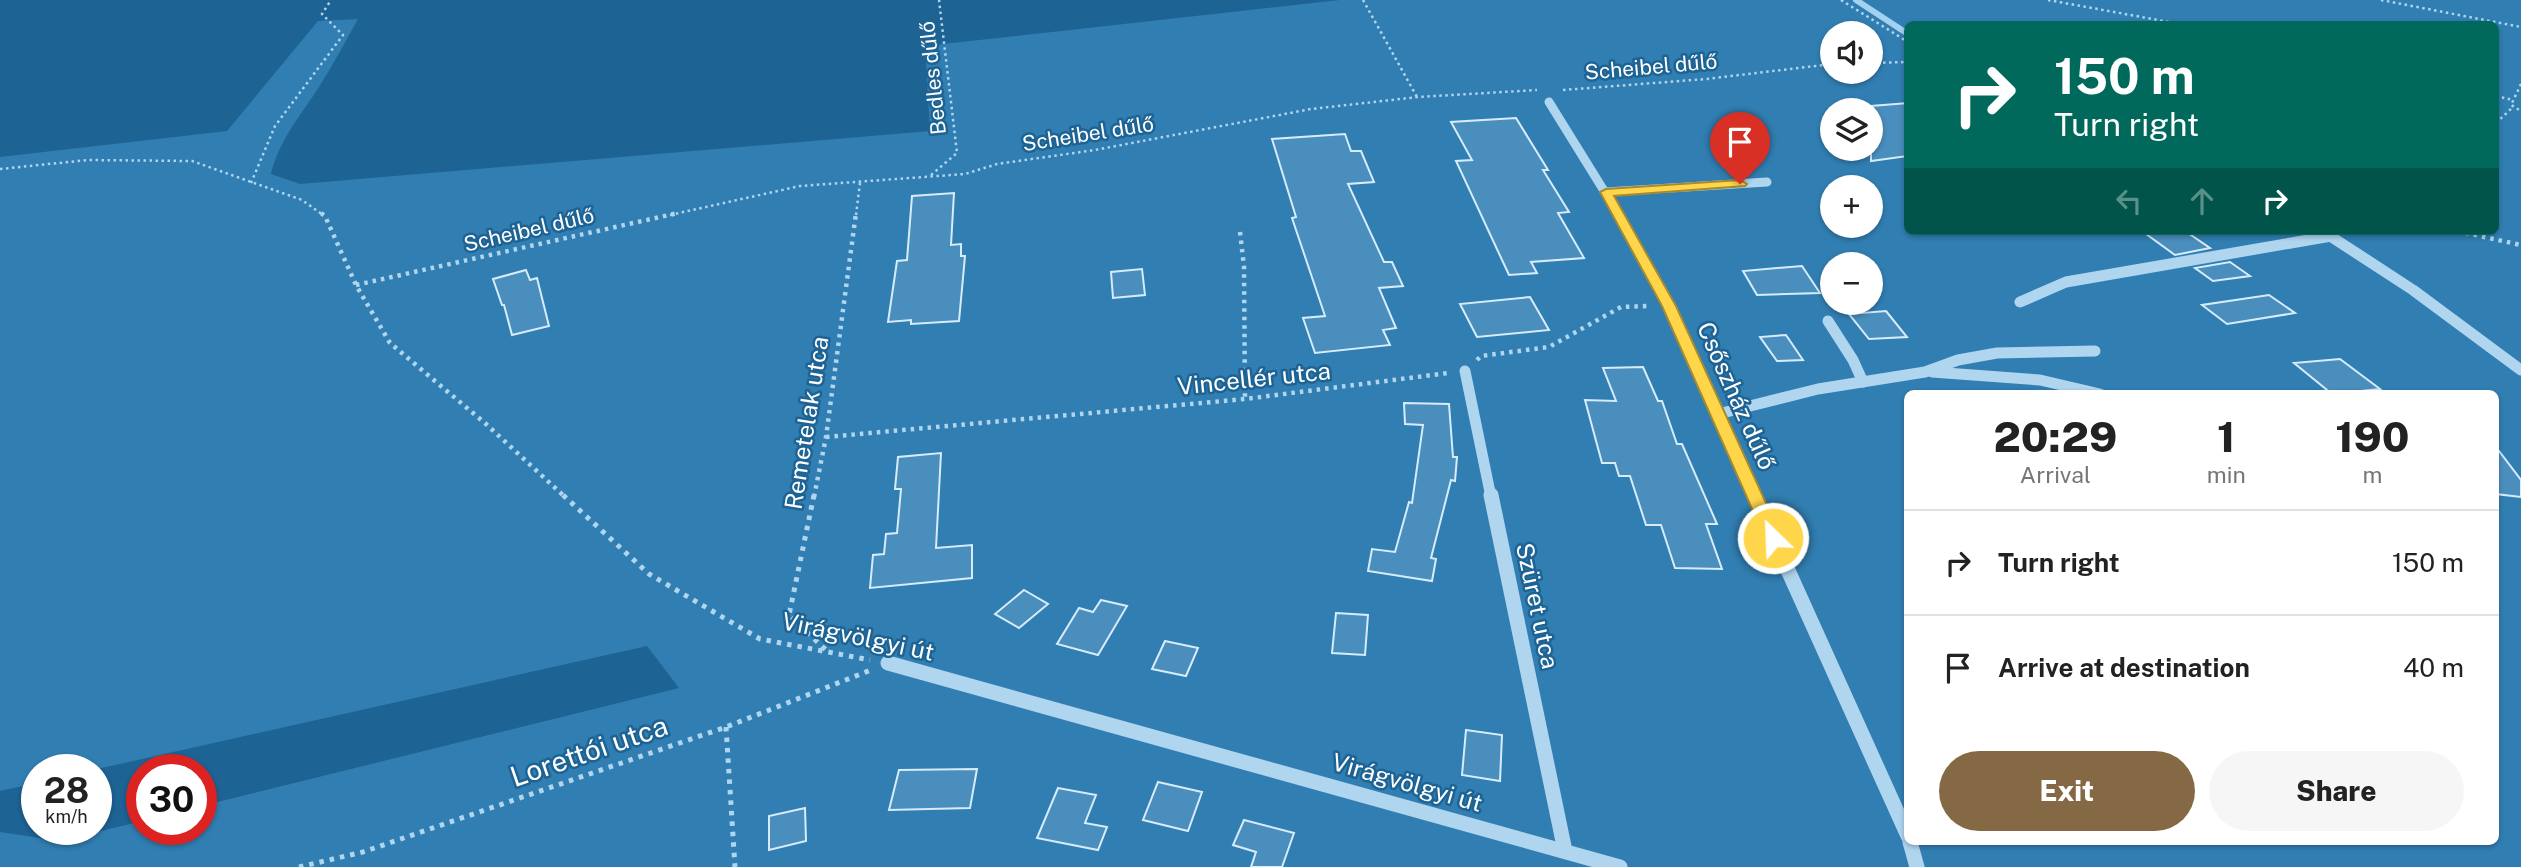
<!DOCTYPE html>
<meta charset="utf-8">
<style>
:root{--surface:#fff;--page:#f6f6f6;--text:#222;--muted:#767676;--line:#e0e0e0;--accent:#856944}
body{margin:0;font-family:"Public Sans",sans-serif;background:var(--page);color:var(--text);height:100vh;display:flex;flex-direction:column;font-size:26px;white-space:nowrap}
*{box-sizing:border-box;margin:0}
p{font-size:23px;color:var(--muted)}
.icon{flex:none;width:38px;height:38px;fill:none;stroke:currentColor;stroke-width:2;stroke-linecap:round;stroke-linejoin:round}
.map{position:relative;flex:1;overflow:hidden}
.side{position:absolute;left:1904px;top:390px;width:595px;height:455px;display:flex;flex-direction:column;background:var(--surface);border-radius:10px;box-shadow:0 2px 5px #0004}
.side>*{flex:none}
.hud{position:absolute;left:1904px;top:21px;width:595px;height:214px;border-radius:10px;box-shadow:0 2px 5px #0004;background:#00695c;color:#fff;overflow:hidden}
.buttons{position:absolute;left:1820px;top:21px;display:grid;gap:14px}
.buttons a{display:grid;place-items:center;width:63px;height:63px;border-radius:50%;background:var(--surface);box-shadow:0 2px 5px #0004;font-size:35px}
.speed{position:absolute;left:21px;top:754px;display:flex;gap:14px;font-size:35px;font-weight:700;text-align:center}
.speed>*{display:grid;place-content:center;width:91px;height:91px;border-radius:50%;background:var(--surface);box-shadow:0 2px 5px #0004;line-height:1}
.speed small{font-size:18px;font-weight:400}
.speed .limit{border:10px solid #d22;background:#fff;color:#111}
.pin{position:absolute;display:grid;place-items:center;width:60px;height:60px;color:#fff;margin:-72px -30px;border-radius:50% 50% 50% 0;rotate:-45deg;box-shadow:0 0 7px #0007}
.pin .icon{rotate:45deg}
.me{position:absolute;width:77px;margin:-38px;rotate:336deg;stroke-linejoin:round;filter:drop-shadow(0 0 5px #0008)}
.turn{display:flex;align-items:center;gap:24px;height:147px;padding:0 35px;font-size:32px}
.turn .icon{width:91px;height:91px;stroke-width:2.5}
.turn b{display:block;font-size:49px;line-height:60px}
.lanes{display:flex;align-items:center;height:66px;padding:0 35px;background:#0003;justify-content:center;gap:35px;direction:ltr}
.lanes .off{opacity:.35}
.eta{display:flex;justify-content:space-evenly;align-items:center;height:119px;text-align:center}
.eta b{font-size:42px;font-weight:800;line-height:49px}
.cta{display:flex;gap:14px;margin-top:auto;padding:14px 35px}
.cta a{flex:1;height:80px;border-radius:42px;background:var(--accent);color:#fff;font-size:28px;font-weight:800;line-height:80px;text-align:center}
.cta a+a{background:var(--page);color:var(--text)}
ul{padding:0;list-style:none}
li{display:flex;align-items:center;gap:21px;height:105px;padding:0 35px;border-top:2px solid var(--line)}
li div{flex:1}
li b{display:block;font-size:26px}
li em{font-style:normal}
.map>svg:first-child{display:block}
</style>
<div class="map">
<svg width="2521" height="867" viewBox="0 0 2521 867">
<rect width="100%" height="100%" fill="#1d6394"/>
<path fill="#317eb2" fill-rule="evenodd" d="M 1340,0 L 2521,0 L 2521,867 L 0,867 L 0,832 L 60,841 L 142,821 L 142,830 L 201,830 L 201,806 L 679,688 L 647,646 L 93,770 L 37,770 L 37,783 L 0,791 L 0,157 L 227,131 L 318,21 L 358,19 C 345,42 333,65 319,87 C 301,115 279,140 271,174 L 300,184 L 930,131 L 925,46 ZM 1908,24 L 2496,24 L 2496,231 L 1908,231 ZM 1832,33 L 1871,33 L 1871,72 L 1832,72 ZM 1832,110 L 1871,110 L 1871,149 L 1832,149 ZM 1832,187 L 1871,187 L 1871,226 L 1832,226 ZM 1832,264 L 1871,264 L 1871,303 L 1832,303 ZM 1908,394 L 2496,394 L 2496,842 L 1908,842 Z"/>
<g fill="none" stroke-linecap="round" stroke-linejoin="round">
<path stroke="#a3d2f0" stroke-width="6" d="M 1856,0 L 1908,34"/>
</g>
<g fill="#4a8ebd" stroke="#d6ecfa" stroke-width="2">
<path d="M 1908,103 L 1908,156 L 1871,161 L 1871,106 Z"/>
<path d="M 1516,118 L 1548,170 L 1543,170 L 1569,212 L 1558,213 L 1584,258 L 1531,262 L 1537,273 L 1509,275 L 1456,161 L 1472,160 L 1451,122 Z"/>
<path d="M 1345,134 L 1351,151 L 1361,151 L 1374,182 L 1348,184 L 1384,262 L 1392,262 L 1403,286 L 1379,288 L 1396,328 L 1383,330 L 1390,345 L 1315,353 L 1303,318 L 1325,316 L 1292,218 L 1296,217 L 1272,139 Z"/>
<path d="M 954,193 L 951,245 L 961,244 L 961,256 L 965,256 L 959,321 L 911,324 L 911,320 L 888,322 L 897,261 L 907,260 L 912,196 Z"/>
<path d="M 2142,231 L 2185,231 L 2210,248 L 2175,255 Z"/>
<path d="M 2230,262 L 2250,276 L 2213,281 L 2195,268 Z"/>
<path d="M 1802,266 L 1820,293 L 1757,295 L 1743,271 Z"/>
<path d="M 1142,269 L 1145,295 L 1113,298 L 1111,272 Z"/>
<path d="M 526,270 L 530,280 L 537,278 L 549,326 L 512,335 L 504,305 L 502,305 L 493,279 Z"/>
<path d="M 2269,295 L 2295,313 L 2227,324 L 2202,305 Z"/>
<path d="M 1530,297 L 1549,330 L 1477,337 L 1460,304 Z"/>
<path d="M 1886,311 L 1907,337 L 1869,339 L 1849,314 Z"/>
<path d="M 1786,335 L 1803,360 L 1777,361 L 1760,337 Z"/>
<path d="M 2340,359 L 2380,389 L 2332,394 L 2294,363 Z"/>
<path d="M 1643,367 L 1658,401 L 1662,401 L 1677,444 L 1682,444 L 1717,524 L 1706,524 L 1722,569 L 1675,568 L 1661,525 L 1646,525 L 1630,476 L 1619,476 L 1615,463 L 1602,463 L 1585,400 L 1616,401 L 1603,368 Z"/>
<path d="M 1404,403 L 1449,404 L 1453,457 L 1457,457 L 1455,481 L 1451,480 L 1431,558 L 1436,559 L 1432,581 L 1368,571 L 1372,549 L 1395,552 L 1409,502 L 1412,503 L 1423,425 L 1405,424 Z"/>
<path d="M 2496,447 L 2521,480 L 2521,497 L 2496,494 Z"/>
<path d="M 941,453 L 936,548 L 972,545 L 972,578 L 870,588 L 873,555 L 884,554 L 886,534 L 897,533 L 901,489 L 895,489 L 898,457 Z"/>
<path d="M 1024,590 L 1048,604 L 1019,628 L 995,614 Z"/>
<path d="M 1101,600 L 1127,606 L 1098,655 L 1057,644 L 1079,608 L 1093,612 Z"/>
<path d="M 1336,613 L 1368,615 L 1365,655 L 1332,653 Z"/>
<path d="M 1165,641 L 1198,648 L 1186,676 L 1152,669 Z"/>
<path d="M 1466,730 L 1502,735 L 1500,781 L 1462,775 Z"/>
<path d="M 977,769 L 970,808 L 889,810 L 899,770 Z"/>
<path d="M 1158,782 L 1202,792 L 1188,831 L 1143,820 Z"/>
<path d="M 1058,788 L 1096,795 L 1085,823 L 1107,827 L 1098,850 L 1037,838 Z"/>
<path d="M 805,808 L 806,841 L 769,850 L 769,816 Z"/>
<path d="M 1244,820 L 1294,833 L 1282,867 L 1251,867 L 1256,852 L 1233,845 Z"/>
</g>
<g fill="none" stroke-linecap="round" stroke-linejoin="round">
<g stroke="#afd5ef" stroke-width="2.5" stroke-dasharray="2.5 3.5" stroke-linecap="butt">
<path d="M 1363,0 L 1417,97"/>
<path d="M 1841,0 L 1908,42"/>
<path d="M 2048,0 L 2180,24"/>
<path d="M 2381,0 L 2521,27"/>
<path d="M 1871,63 L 1908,62"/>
<path d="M 2521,84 L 2511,105 L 2521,111"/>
<path d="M 1563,90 L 1706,79 L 1832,64"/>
<path d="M 2496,96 L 2513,100"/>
<path d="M 2496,123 L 2513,107"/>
<path d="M 0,169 L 88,160 L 192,161 L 302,200 L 323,215"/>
<path d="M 931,175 L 957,153 L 939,0"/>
<path d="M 251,183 L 275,126 L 343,35 L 322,14 L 331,0"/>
<path d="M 670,215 L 800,186 L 965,174 L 997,164 L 1095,150 L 1311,109 L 1418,97 L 1537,90"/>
<path d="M 856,215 L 860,183"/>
</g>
<g stroke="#afd5ef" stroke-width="4.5" stroke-dasharray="3.5 5" stroke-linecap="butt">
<path d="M 321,213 L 325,216 L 356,285 L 390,343 L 486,424 L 565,497"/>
<path d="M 2457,231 L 2521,245"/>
<path d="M 1240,232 L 1244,267 L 1245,399"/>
<path d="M 356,285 L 678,213"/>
<path d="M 1477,360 L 1481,356 L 1549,347 L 1621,307 L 1648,306"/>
<path d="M 826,437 L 1245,399 L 1448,373"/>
<path d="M 814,497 L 826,437 L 856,213"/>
</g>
<g stroke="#afd5ef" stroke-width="5" stroke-dasharray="4.5 6" stroke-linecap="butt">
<path d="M 563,495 L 649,574 L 760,639 L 870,660"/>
<path d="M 814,495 L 789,615 L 827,651"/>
<path d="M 726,727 L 735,867"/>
<path d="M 299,867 L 363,852 L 726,727 L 871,670"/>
</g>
<g stroke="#afd5ef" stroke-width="9">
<path d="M 1549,102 L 1619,215"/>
<path d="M 1606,192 L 1767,182"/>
</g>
<g stroke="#afd5ef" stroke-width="11">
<path d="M 1618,213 L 1669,306 L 1755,497"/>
<path d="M 2324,232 L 2413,290 L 2521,370"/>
<path d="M 2020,302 L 2066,282 L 2331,236"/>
<path d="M 1828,321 L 1853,360 L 1863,382"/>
<path d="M 1465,371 L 1491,497"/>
<path d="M 1932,372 L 2040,380 L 2100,394"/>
<path d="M 1718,414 L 1818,389 L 1925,372 L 1958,360 L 1997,353 L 2095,351"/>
</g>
<g stroke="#afd5ef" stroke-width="15">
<path d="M 1491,495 L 1565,851"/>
<path d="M 1754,495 L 1908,836"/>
<path d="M 888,663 L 1620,867"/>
<path d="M 1910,842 L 1917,867"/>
</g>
</g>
<path fill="#ffd54a" stroke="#a68a30" stroke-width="2" d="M 1740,180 L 1747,184 L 1745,186 L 1614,196 L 1676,306 L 1782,538 L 1773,544 L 1765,538 L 1662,306 L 1600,192 L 1606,189 Z"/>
<g text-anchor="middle" stroke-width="5" stroke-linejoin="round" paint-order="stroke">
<g font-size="21" fill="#fff" stroke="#1d6394">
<text transform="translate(1651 67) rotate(-5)" y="7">Scheibel dűlő</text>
<text transform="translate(933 78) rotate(-96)" y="7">Bedles dűlő</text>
<text transform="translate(1088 134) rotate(-9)" y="7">Scheibel dűlő</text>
<text transform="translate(529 230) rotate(-13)" y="7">Scheibel dűlő</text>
</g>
<g font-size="24" fill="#fff" stroke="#1d6394">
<text transform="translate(1254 379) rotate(-6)" y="8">Vincellér utca</text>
<text transform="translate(1736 396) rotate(66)" y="8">Csőszház dűlő</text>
<text transform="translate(807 423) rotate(-81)" y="8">Remetelak utca</text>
<text transform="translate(1537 606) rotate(78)" y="8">Szüret utca</text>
<text transform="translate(858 637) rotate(12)" y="8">Virágvölgyi út</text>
<text transform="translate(1407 783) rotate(16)" y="8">Virágvölgyi út</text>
</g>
<g font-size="28" fill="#fff" stroke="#1d6394">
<text transform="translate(589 751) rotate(-19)" y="10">Lorettói utca</text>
</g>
</g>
</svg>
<div class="buttons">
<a><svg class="icon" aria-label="sound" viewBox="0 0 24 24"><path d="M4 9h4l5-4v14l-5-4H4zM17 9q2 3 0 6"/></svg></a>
<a><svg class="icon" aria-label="layers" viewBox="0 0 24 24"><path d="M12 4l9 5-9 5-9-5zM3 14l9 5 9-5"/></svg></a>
<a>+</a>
<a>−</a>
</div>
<div class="speed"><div>28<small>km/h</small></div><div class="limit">30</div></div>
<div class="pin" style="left:1740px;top:184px;background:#d93025"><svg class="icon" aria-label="arrive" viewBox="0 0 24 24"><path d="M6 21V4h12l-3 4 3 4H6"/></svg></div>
<svg class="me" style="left:1773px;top:538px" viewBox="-20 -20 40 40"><circle r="17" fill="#ffd54a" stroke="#fff" stroke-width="3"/><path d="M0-11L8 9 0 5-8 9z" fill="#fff"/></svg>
<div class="hud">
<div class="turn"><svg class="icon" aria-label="right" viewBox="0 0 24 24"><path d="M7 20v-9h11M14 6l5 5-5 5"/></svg><div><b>150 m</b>Turn right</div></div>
<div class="lanes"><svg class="icon off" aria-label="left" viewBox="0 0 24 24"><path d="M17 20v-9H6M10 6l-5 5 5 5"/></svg><svg class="icon off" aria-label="ahead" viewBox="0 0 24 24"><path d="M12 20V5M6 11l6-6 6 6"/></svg><svg class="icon" aria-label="right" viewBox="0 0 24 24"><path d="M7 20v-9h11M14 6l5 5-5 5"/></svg></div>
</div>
<section class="side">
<div class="eta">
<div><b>20:29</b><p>Arrival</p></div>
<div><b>1</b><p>min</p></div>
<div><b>190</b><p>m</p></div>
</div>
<ul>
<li><svg class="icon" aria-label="right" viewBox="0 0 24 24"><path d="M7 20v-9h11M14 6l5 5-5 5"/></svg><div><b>Turn right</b></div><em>150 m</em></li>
<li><svg class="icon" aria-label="arrive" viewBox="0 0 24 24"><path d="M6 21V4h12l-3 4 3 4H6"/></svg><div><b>Arrive at destination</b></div><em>40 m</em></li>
</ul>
<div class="cta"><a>Exit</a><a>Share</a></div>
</section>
</div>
